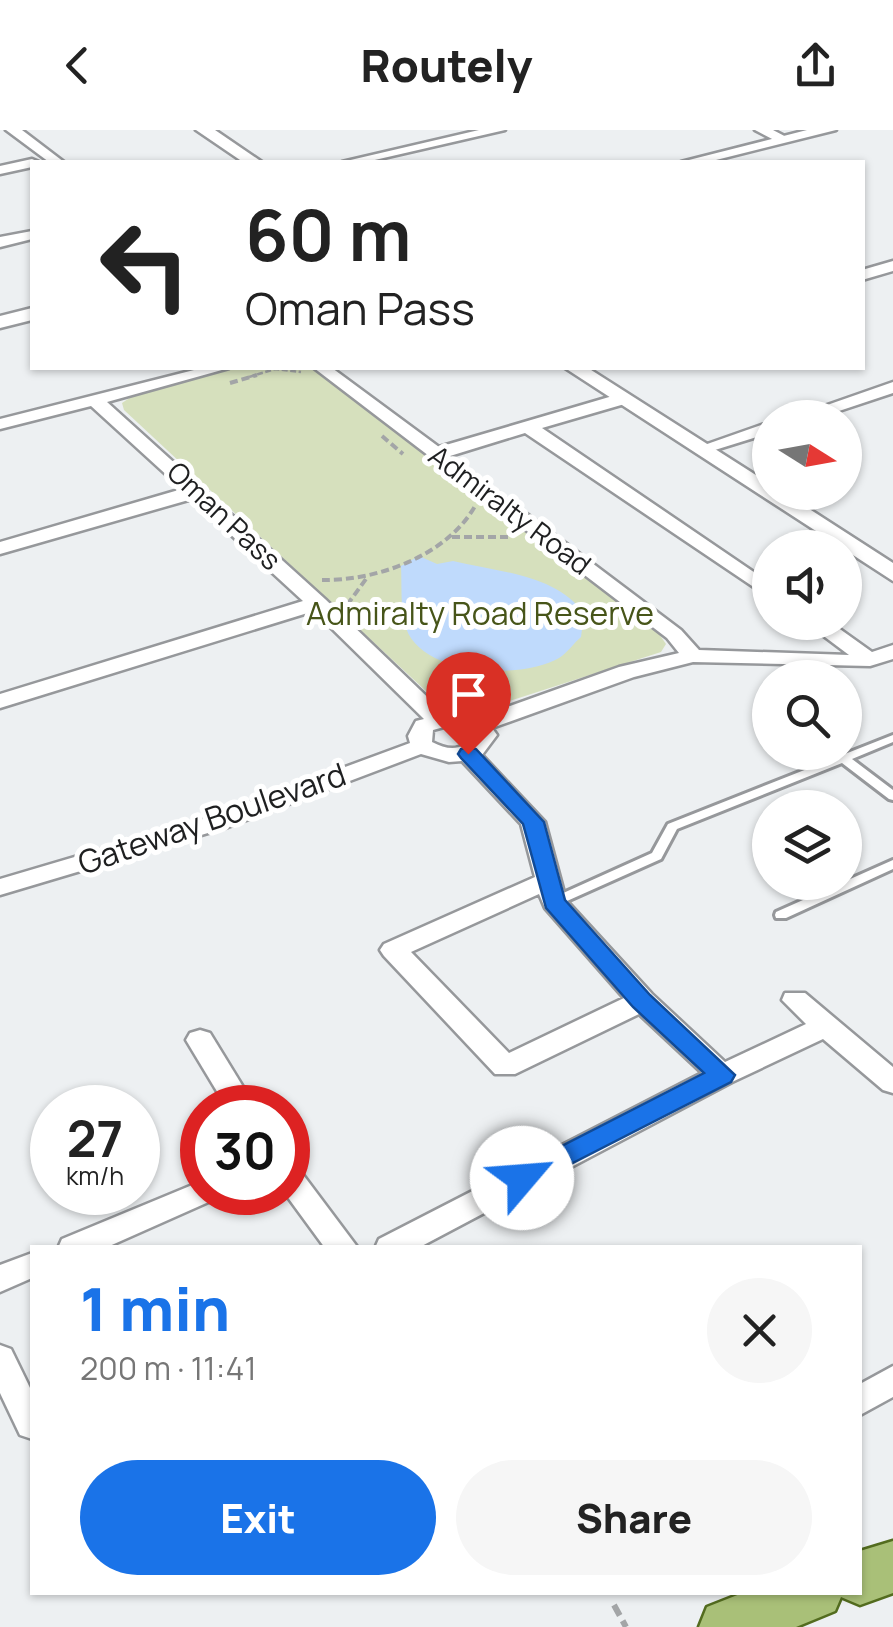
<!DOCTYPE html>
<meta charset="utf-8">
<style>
:root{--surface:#fff;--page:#f6f6f6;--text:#222;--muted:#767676;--accent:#1a73e8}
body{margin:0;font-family:Manrope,sans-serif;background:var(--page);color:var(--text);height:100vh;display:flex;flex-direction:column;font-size:38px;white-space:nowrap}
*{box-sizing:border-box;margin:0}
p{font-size:32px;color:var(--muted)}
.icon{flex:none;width:55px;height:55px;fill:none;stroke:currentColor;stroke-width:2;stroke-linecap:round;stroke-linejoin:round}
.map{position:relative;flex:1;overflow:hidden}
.sheet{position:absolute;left:30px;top:1115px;width:832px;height:350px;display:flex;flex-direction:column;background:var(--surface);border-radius:0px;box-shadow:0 2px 8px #0004}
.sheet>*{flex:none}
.guide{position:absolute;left:30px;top:30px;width:835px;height:210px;border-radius:0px;box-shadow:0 2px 8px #0004;background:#fff;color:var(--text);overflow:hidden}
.needle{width:65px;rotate:101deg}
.tools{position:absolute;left:752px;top:270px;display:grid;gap:20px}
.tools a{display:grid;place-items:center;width:110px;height:110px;border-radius:50%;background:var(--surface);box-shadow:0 2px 8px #0004;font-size:50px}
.speed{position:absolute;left:30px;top:955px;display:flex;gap:20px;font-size:50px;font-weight:700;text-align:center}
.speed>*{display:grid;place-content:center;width:130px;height:130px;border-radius:50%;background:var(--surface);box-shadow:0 2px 8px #0004;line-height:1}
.speed small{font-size:25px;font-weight:400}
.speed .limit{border:15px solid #d22;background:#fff;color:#111}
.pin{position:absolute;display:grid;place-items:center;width:85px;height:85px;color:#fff;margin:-102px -42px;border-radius:50% 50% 50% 0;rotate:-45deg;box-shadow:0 0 10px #0007}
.pin .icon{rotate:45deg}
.me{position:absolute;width:110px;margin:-55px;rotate:63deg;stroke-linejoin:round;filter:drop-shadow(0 0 8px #0008)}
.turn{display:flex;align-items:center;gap:35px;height:210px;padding:0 50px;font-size:45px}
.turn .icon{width:130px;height:130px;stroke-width:2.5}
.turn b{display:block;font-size:70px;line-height:85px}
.round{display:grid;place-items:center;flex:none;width:105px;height:105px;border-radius:52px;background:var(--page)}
.headline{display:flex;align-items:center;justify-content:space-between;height:170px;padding:0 50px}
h1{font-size:60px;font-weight:800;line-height:75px;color:var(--accent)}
.cta{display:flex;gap:20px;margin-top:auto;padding:20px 50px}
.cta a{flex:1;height:115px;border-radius:60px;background:var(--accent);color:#fff;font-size:40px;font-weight:800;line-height:115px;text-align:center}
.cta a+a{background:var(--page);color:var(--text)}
header{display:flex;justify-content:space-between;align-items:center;height:130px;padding:0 50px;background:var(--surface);font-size:45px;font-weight:800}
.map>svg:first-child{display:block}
</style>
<header><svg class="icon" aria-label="back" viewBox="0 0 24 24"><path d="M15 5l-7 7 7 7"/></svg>Routely<svg class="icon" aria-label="share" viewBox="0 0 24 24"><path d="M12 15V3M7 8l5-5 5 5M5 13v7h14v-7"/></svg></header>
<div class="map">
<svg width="893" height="1497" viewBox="0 0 893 1497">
<rect width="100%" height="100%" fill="#edf0f2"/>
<path fill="#d6e0bd" d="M 235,238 L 319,238 L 657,501 L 666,514 L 661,522 L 479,581 L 463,580 L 427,562 L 124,280 L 122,273 L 137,263 Z"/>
<path fill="#bfdafc" d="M 419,426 L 437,434 L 453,431 C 497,442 557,444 584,484 L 581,507 C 574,513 567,523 559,528 C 522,550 422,546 406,498 C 400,480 402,455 401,436 Z"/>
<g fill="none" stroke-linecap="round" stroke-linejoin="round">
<g stroke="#96989b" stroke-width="6">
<g id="service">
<path d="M 893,605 L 893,612 L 852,629 L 893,660 L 893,670 L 889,669 L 842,633 L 677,699 L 661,729 L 558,775 L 554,776 L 548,772 L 550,769 L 652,723 L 668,694 Z"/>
<path d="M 893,730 L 893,739 L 786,788 L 776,788 L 775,785 L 776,782 Z"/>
</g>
</g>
<g stroke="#96989b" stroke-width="5">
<g id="minor">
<path d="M 6,0 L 22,0 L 64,32 L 49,32 Z"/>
<path d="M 479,0 L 505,0 L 366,32 L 342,32 Z"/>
<path d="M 755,0 L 773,0 L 792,10 L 780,13 Z"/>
<path d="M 32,29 L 39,32 L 32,32 L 32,37 L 0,44 L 0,36 Z"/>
<path d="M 32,101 L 32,109 L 0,117 L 0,107 Z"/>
<path d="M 893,131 L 893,141 L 862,150 L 862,140 Z"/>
<path d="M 202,238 L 229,238 L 107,272 L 325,469 L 444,583 L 456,580 L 479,587 L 619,537 L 679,523 L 667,508 L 314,238 L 332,238 L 439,317 L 616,265 L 628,265 L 628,273 L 542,298 L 770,453 L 770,468 L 525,303 L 450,326 L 681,500 L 699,520 L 849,525 L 805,492 L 830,492 L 872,522 L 893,515 L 893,529 L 870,536 L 693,532 L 634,547 L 492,598 L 497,605 L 482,625 L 545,692 L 566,770 L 652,864 L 725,932 L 806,894 L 782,870 L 785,863 L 805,863 L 893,937 L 893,963 L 883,960 L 823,909 L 732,952 L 418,1118 L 375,1118 L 379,1109 L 702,943 L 639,884 L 515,944 L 495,944 L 384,826 L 380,820 L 384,814 L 535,747 L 521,694 L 462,631 L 449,632 L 421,624 L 228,697 L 0,765 L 0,749 L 210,687 L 410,613 L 408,606 L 416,591 L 424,589 L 314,481 L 0,578 L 0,564 L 303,471 L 192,369 L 0,424 L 0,412 L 182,359 L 91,276 L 0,299 L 0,289 ZM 455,594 L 475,605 C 463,621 449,621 432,612 L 433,600 ZM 539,764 L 545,778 L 624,868 L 509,923 L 411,822 Z"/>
<path d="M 893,252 L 893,263 L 818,288 L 790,288 Z"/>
<path d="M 770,292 L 770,303 L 702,324 L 693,319 Z"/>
<path d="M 200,900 L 210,903 L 256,978 L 227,978 L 186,910 L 190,903 Z"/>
<path d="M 288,1035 L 298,1038 L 358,1118 L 325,1118 L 284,1062 L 288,1062 Z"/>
<path d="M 202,1051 L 202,1062 L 217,1062 L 213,1070 L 105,1118 L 58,1118 L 62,1109 Z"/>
<path d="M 32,1123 L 32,1148 L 0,1162 L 0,1135 Z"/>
<path d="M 0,1215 L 11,1219 L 32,1262 L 32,1309 L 20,1305 L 0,1263 Z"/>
<path d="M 893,1236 L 893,1267 L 860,1285 L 860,1254 Z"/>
</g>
</g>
<g stroke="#96989b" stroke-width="5">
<g id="tertiary">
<path d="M 196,0 L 215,0 L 262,32 L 243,32 Z"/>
<path d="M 807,0 L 836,0 L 708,32 L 681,32 Z"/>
<path d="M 32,178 L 32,190 L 0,198 L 0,186 Z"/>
<path d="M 565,238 L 588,238 L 770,354 L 770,362 L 783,362 L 893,433 L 893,451 Z"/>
</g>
</g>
<g stroke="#536c1f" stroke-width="5">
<path id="primary" d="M 893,1411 L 893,1463 L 860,1475 L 841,1467 L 835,1481 L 796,1497 L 699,1497 L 707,1477 L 745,1462 L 860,1462 L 860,1421 Z"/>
</g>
<path stroke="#a3a5a7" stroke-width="2.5" stroke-dasharray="6 2.5" stroke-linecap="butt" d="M 249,247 L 275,239 L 301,242"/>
<g stroke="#a3a5a7" stroke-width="4" stroke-dasharray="8 4" stroke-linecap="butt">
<path d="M 230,253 L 257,245"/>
<path d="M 382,306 L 403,324"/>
<path d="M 452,407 L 511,407"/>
<path d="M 322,450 C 376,451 447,426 475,376"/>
<path d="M 347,475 L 366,449"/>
<path d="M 435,554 L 451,564"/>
</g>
<path stroke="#a3a5a7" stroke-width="5" stroke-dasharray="10 5" stroke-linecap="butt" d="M 447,562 L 455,567"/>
<path stroke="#a3a5a7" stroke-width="6" stroke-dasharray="12 6" stroke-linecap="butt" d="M 614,1475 L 626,1497"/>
<use href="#service" fill="#fff" fill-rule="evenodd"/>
<use href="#minor" fill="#fff" fill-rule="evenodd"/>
<use href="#tertiary" fill="#fff" fill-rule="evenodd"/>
<use href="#primary" fill="#a9c078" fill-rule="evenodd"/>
</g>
<path fill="#1a73e8" stroke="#114b97" stroke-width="2.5" d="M 468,617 L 476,619 L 544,692 L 565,770 L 650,865 L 735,945 L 731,952 L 522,1059 L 513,1056 L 509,1048 L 513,1041 L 704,943 L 633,877 L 546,778 L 523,694 L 461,628 L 458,624 L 461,619 Z"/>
<g text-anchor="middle" stroke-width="10" stroke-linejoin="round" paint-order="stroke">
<g font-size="28" fill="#1e1f20" stroke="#fff">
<text transform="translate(510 380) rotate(37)" y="10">Admiralty Road</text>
<text transform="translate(224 386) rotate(43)" y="10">Oman Pass</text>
</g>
<g font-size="32" fill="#475519" stroke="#fff">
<text x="480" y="495">Admiralty Road Reserve</text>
</g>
<g font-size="32" fill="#1e1f20" stroke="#fff">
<text transform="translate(212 689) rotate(-19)" y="11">Gateway Boulevard</text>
</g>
</g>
</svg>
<div class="tools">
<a><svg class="needle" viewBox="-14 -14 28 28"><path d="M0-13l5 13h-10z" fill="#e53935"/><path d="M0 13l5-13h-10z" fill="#767676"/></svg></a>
<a><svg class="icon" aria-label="sound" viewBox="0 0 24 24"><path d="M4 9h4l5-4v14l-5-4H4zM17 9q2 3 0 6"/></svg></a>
<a><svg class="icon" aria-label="search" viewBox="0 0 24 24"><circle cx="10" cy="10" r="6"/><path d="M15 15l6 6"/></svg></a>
<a><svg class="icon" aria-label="layers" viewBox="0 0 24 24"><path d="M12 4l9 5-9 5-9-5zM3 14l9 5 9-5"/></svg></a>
</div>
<div class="speed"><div>27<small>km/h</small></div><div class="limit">30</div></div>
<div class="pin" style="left:468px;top:624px;background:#d93025"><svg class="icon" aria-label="arrive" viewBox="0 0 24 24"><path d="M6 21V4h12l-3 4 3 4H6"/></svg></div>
<svg class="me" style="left:522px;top:1048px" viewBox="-20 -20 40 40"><circle r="19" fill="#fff"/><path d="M0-13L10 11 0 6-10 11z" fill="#1a73e8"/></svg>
<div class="guide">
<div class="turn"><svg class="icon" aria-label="left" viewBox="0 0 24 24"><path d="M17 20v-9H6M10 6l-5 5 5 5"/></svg><div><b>60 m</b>Oman Pass</div></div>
</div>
<section class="sheet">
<div class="headline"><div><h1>1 min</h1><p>200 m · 11:41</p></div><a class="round"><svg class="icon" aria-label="close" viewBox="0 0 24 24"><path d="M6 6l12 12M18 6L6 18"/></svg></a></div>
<div class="cta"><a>Exit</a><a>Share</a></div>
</section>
</div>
